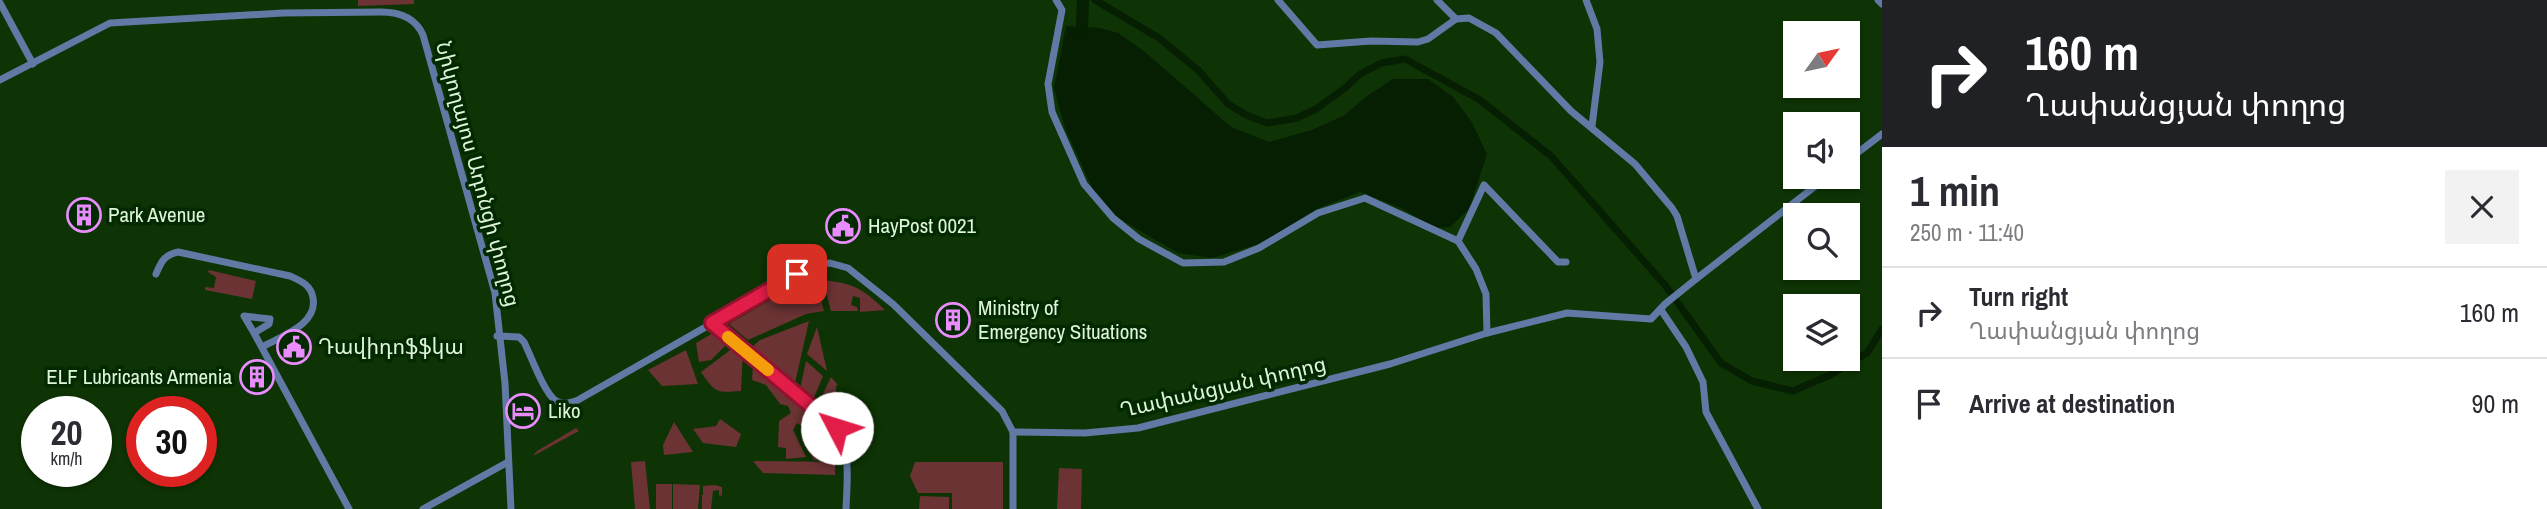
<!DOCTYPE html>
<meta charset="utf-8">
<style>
:root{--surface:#fff;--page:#f2f2f3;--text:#2b2b33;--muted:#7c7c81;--line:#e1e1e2}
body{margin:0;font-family:"Archivo Narrow","Noto Sans Armenian",sans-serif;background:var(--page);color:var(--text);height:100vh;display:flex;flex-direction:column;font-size:26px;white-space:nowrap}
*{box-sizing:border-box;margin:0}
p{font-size:23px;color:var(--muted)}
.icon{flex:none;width:38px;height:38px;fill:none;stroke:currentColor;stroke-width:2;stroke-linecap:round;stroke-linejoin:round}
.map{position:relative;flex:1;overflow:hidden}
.sheet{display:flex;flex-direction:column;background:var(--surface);width:665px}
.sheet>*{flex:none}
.hud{background:#202124;color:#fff;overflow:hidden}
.needle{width:46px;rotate:57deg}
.tools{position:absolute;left:1783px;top:21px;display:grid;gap:14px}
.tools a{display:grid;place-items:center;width:77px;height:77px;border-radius:0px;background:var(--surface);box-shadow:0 2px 5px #0004;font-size:35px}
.speed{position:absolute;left:21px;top:396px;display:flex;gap:14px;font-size:35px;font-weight:700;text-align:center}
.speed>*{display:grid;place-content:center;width:91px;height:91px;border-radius:50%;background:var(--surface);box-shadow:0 2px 5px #0004;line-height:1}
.speed small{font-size:18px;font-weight:400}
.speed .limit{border:10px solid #d22;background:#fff;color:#111}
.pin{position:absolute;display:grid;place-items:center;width:60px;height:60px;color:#fff;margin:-30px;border-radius:14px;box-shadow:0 4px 10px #0006}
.me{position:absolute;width:77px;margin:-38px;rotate:310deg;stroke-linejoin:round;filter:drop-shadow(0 0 5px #0008)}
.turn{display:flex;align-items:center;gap:24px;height:147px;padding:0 28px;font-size:32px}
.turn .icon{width:91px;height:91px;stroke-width:2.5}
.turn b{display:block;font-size:49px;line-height:60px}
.round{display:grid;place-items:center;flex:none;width:74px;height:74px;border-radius:0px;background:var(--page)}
.head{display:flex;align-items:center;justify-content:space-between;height:119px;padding:0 28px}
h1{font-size:42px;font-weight:700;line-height:52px}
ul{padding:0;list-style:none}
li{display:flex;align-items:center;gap:21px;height:91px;padding:0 28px;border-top:2px solid var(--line)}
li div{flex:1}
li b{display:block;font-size:26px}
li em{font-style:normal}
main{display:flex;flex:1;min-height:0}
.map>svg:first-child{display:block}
</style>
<main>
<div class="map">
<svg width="1882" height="509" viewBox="0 0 1882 509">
<rect width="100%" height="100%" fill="#0e3304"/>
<g fill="#6b3334">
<path d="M 358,0 L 414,0 L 414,4 L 358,6 Z"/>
<path d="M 209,270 L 256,281 L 252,299 L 205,290 L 205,287 L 214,288 L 216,277 L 208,272 Z"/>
<path d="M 823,280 C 855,284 862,288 885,310 L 860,312 L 860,298 L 853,296 L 851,305 L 857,307 L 858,311 L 831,311 Z"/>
<path d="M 816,281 L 824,311 L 806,314 L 748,340 L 729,324 L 800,283 Z"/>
<path d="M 809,321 L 795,383 L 751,348 L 760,340 Z"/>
<path d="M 817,327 L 827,371 L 807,354 Z"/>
<path d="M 715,332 L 729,342 L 711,360 L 699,362 L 696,343 Z"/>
<path d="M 733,348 L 743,351 L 741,391 C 717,393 715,393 701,372 Z"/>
<path d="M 686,350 L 698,384 L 662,386 L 648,370 Z"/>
<path d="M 806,361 L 823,376 L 813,400 L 800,389 Z"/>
<path d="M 753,365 L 824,422 L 805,433 L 802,426 L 797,423 L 793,430 L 806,457 L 786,459 L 786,448 L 778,447 L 779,421 L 791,413 L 788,406 L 780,404 L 766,385 L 752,380 Z"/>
<path d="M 831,377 L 838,385 L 836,386 L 836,392 L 839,393 L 839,407 L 834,417 L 818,404 Z"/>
<path d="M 720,419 L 741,434 L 736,447 L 703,443 L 693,429 L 716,426 Z"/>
<path d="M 674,422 L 693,452 L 664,455 L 663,445 Z"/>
<path d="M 827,425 L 837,434 L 837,446 L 817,430 Z"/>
<path d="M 576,428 L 579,431 L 533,456 L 537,451 Z"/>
<path d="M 815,432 L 836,450 L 835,460 L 814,460 L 802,440 Z"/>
<path d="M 645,461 L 650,509 L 635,509 L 631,462 Z"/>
<path d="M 753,461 L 835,462 L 835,475 L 763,473 Z"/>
<path d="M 915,462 L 1003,462 L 1003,509 L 952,509 L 952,493 L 918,493 L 910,476 Z"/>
<path d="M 1059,468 L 1082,469 L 1081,509 L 1057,509 Z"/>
<rect x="656" y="484" width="16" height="25"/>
<path d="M 673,484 L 700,485 L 698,509 L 673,509 Z"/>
<path d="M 715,485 L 722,487 L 722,496 L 719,495 L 719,490 L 713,491 L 711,509 L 702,509 L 702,495 L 705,494 L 703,494 L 703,486 Z"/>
<path d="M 920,496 L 949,497 L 949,509 L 919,509 Z"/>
</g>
<path fill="#061e02" d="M 1066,26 L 1099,28 L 1118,33 L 1145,52 L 1231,127 L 1269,142 L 1312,130 L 1345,115 L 1367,96 L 1393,79 L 1428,79 L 1453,97 L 1471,121 L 1487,154 L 1469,209 L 1450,227 L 1436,228 L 1401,208 L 1360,192 L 1318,208 L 1262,243 L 1212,258 L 1178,253 L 1120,219 L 1096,196 L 1065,128 L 1054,88 Z"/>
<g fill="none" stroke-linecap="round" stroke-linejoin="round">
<path stroke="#061e02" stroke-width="7" d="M 1095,0 L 1159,38 L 1198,70 L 1228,104 L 1246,115 L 1267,123 L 1297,118 L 1316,109 L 1345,88 L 1359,75 L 1381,63 L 1405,59 L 1480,100 L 1551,156 L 1665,285 L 1721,363 L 1752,381 L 1793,391 L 1830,375 L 1867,353 L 1882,329"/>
<path stroke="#061e02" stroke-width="12" d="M 1082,27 L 1083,0"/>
<g stroke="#607aa5" stroke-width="7">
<path d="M 1056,0 L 1062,10 L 1048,84 L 1052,112 L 1084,184 L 1113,218 L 1139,239 L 1183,263 L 1224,262 L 1259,248 L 1318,213 L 1365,198 L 1458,241 L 1476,269 L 1486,294 L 1487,333"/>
<path d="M 1278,0 L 1317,45 L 1371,41 L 1418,42 L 1428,39 L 1456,19 L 1469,18 L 1496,33 L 1571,111 L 1635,164 L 1672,208 L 1677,216 L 1696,279"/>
<path d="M 1437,0 L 1456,19"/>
<path d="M 1586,0 L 1597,29 L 1600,62 L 1592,126"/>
<path d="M 1878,0 L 1882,4"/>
<path d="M 0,3 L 33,64"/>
<path d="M 0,80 L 110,23 L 283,13 L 381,12 C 399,12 415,17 423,35 L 495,293 L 505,383 L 511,509"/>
<path d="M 1848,160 L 1882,134"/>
<path d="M 1458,241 L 1484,185 L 1558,262 L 1566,262"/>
<path d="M 156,274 C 161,262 164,255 178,252 L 290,276 C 301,281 311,285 313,298 C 318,324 282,336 262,347"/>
<path d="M 1661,310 L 1686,347 L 1703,382 L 1706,412 L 1758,509"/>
<path d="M 712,323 L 837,427 C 851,453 847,481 846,509"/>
<path d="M 254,333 L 244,316 L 270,319 L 269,324 L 254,333 L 349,509"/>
<path d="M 497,336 L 519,337 L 524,342 C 531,356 544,393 556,401 C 564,405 570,403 578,400 L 814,265 L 830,263 L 848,268 L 893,304 L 1002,411 L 1013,432 L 1013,509"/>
<path d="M 1013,432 L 1085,433 L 1138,428 L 1390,364 L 1487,333 L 1567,313 L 1651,319 L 1665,304 L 1696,279 L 1827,177"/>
<path d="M 423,509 L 508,462"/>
</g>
</g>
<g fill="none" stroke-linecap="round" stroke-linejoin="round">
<g stroke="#92132f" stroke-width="18">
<path id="route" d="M 797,274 L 712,323 L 837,428"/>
</g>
<use href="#route" stroke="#e11d48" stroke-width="12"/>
<path stroke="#f59e0b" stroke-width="12" d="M 728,337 L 768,370"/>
</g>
<defs>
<g id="building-ring" transform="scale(1.75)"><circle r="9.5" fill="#032900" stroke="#e98dfe" stroke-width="1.5"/><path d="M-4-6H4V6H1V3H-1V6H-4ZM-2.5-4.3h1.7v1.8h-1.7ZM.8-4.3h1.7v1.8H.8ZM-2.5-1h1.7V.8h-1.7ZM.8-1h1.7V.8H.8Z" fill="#e98dfe"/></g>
<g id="civic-ring" transform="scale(1.75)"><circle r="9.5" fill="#032900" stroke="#e98dfe" stroke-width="1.5"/><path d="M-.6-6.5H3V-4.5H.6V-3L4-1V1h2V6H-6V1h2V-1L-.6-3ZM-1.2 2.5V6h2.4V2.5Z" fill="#e98dfe"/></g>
<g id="hotel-ring" transform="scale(1.75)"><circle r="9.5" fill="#032900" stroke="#e98dfe" stroke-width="1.5"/><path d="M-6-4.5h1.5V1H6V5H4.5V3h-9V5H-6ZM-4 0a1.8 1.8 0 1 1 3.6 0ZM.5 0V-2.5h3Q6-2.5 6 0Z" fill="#e98dfe"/></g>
</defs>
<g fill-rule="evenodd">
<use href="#building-ring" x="84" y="215"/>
<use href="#civic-ring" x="843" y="226"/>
<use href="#building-ring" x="953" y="320"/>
<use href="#civic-ring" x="294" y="347"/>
<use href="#building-ring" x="257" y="377"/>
<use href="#hotel-ring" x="523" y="411"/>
</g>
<g text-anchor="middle" stroke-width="7" stroke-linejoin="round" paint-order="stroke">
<g font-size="21" fill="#dff5da" stroke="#032900">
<text transform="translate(478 174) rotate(75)" y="7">Նիկողայոս Ադոնցի փողոց</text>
<text transform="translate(1223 387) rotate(-13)" y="7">Ղափանցյան փողոց</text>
</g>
<g font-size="21" fill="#dff5da" stroke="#032900" text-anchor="start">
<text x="108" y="222">Park Avenue</text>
<text x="868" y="233">HayPost 0021</text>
<text x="978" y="315">Ministry of<tspan x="978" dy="24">Emergency Situations</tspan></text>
<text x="318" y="354">Դավիդոֆֆկա</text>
<text x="232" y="384" text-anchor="end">ELF Lubricants Armenia</text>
<text x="548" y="418">Liko</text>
</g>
</g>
</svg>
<div class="tools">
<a><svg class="needle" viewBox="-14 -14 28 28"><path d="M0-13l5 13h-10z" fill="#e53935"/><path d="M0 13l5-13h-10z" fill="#7c7c81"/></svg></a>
<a><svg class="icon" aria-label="sound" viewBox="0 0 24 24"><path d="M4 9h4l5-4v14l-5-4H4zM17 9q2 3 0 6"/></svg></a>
<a><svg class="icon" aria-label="search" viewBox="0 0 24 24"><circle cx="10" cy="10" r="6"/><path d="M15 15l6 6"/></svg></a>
<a><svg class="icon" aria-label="layers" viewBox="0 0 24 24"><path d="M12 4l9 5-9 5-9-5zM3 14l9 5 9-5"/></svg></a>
</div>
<div class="speed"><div>20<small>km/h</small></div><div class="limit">30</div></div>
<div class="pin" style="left:797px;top:274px;background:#d93025"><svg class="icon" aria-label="arrive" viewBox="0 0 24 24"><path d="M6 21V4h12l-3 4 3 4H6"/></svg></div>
<svg class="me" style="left:837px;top:428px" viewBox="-20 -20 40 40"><circle r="19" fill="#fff"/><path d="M0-13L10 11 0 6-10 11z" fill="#e11d48"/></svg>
</div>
<section class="sheet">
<div class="hud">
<div class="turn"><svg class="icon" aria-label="right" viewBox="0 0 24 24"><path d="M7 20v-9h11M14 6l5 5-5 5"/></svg><div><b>160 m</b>Ղափանցյան փողոց</div></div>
</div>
<div class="head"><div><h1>1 min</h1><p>250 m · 11:40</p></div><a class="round"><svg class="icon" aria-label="close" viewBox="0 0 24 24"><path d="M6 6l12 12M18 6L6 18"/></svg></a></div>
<ul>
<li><svg class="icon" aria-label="right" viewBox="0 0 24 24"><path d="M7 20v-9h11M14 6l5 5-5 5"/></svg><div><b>Turn right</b><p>Ղափանցյան փողոց</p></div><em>160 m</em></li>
<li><svg class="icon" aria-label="arrive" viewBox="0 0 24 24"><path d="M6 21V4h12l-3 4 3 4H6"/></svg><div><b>Arrive at destination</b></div><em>90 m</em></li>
</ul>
</section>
</main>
